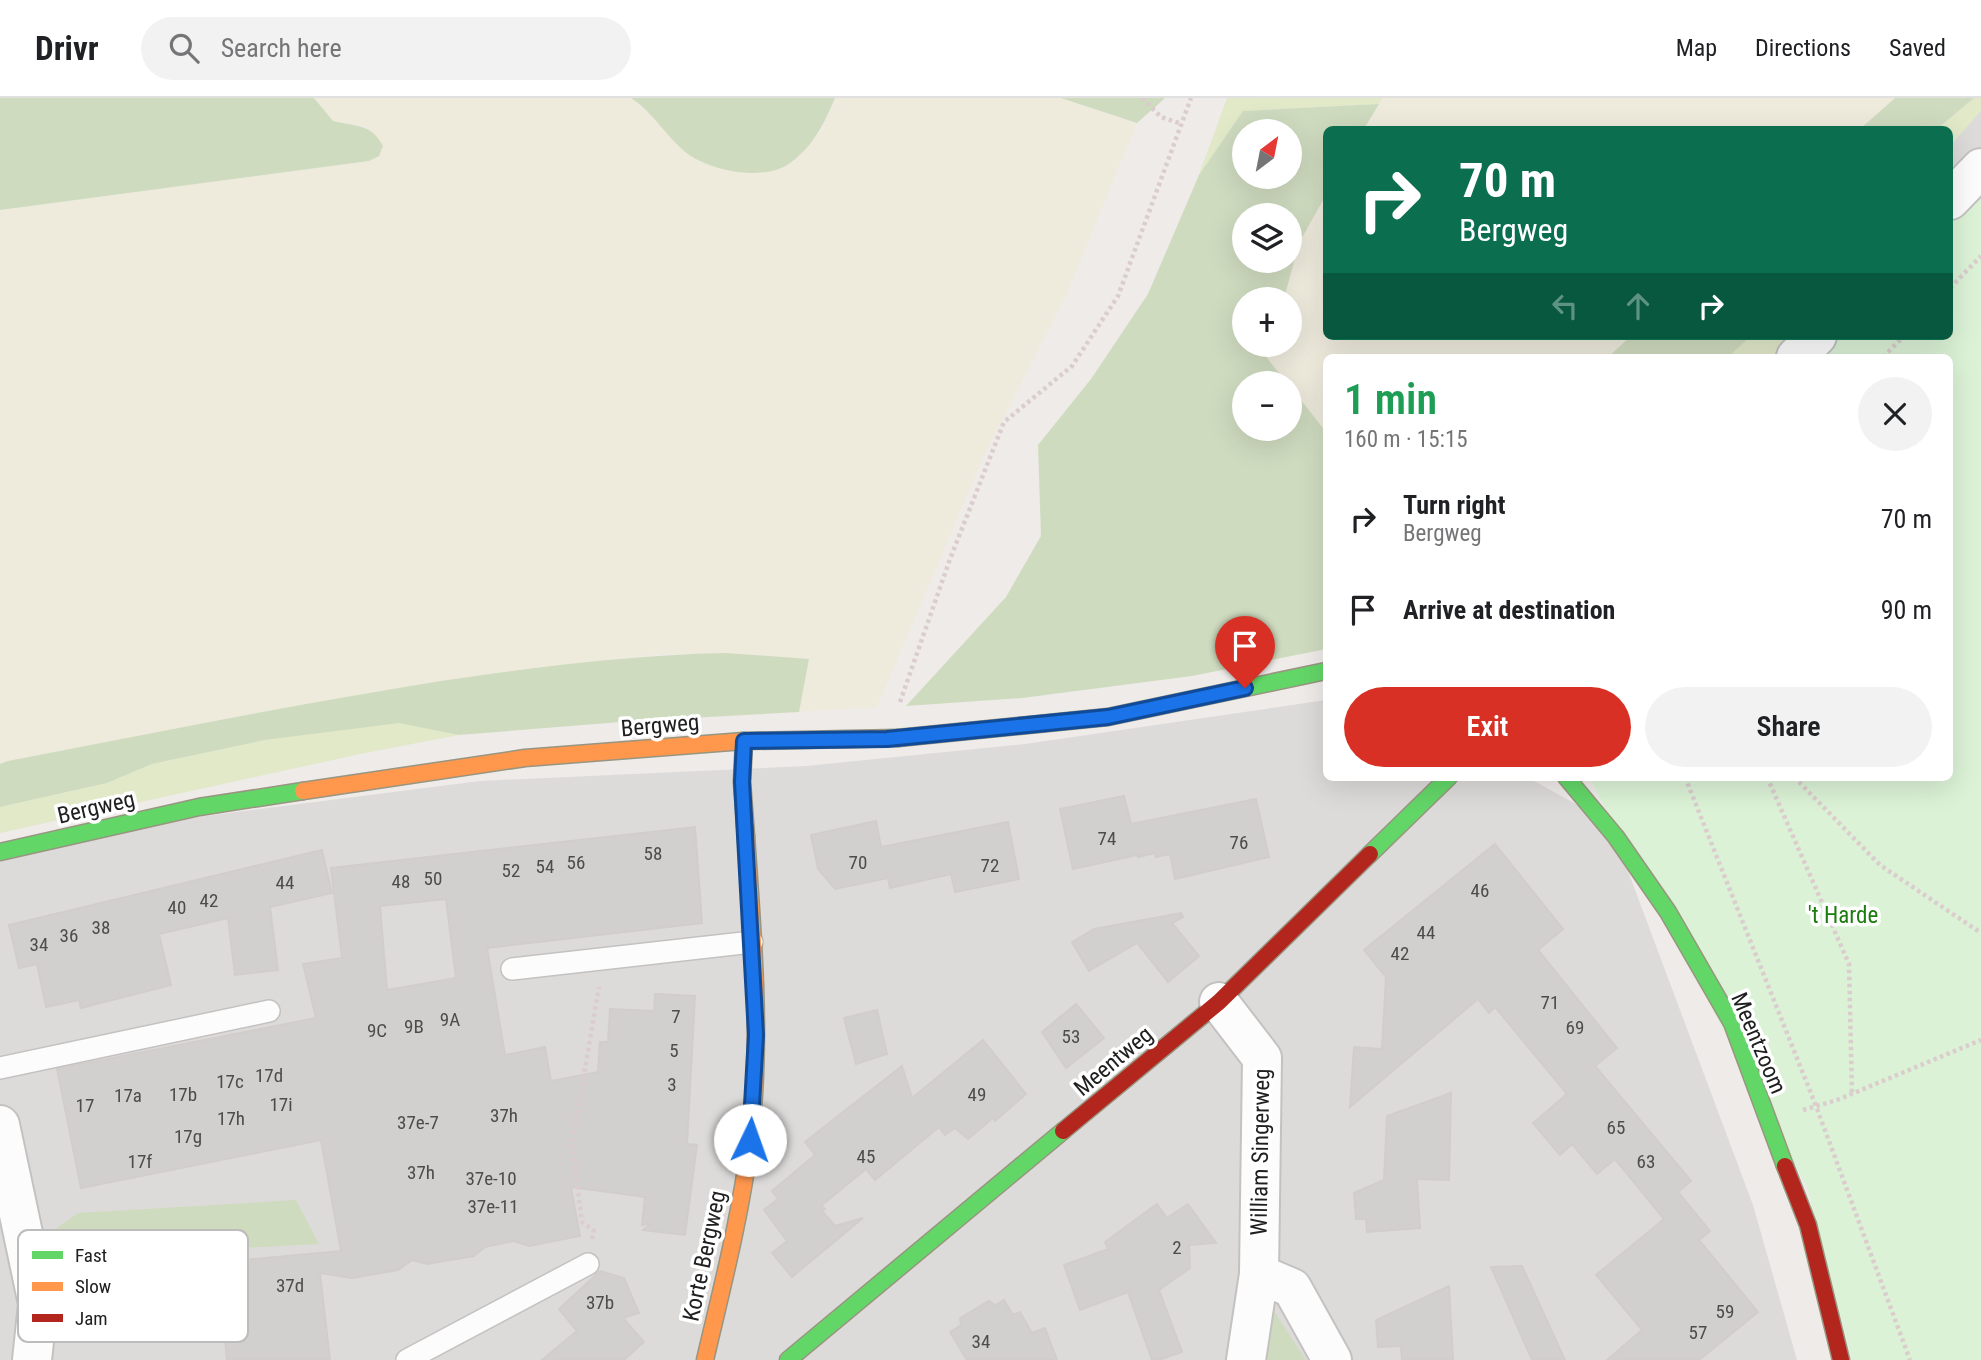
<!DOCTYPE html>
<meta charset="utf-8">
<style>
:root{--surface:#fff;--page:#f2f2f2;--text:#202124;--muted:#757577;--line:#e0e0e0;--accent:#d93025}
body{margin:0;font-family:"Roboto Condensed",sans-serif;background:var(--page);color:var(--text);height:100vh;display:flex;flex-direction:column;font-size:26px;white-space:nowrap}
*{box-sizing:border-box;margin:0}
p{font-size:23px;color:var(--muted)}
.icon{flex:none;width:38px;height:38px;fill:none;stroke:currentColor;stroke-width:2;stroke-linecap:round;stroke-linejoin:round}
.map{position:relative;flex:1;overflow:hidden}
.details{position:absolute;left:1323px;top:256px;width:630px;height:427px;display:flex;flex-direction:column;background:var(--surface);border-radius:10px;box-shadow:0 7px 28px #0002}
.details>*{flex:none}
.banner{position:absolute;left:1323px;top:28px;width:630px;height:214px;border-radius:10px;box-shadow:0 7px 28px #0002;background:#0b6e4f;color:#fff;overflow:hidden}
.needle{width:46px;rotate:32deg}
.controls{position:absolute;left:1232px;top:21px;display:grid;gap:14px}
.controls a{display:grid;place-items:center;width:70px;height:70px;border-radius:50%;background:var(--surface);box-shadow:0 7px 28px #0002;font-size:35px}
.pin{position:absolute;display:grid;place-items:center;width:60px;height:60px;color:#fff;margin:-72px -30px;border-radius:50% 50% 50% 0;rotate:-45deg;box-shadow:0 0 7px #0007}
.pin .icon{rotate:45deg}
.me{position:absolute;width:77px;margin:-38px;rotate:3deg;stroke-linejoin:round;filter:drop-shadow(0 0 5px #0008)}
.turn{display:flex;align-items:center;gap:24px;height:147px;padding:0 21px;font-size:32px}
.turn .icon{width:91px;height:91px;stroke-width:2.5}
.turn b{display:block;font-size:49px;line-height:60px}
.lanes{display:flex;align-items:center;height:66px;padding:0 21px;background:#0003;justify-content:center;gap:35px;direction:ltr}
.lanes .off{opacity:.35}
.round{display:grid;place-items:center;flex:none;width:74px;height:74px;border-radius:37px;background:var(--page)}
.headline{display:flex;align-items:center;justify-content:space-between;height:119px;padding:0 21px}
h1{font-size:42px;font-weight:600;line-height:52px;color:#1e9e55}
.button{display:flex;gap:14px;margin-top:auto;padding:14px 21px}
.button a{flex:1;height:80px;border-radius:42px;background:var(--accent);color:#fff;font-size:28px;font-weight:600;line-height:80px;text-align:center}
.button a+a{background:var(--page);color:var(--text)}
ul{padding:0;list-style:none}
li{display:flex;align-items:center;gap:21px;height:91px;padding:0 21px}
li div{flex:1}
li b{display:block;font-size:26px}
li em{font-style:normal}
header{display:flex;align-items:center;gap:42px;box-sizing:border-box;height:98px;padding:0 35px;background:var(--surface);border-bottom:2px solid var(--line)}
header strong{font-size:33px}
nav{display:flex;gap:38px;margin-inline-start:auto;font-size:24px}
.search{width:490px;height:63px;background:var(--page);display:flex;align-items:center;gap:18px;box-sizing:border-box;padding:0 24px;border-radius:38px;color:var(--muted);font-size:26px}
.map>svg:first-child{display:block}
</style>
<header>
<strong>Drivr</strong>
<div class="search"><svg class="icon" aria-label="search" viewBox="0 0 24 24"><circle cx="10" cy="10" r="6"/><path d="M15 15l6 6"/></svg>Search here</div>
<nav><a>Map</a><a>Directions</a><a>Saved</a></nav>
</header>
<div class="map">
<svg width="1981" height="1262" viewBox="0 0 1981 1262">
<rect width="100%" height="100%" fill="#eeebe9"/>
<path fill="#dddbda" d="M 1326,602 L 1326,679 L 1527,679 L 1610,725 L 1753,1107 L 1797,1262 L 0,1262 L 0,744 L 480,683 L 806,668 L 1025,646 Z"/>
<path fill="#dcdbda" d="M 1981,13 L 1981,51 L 1953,83 L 1950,80 L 1950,43 Z"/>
<g fill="#eeebdd">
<path d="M 314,0 L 631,0 L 653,18 L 688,56 L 789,66 L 821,33 L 836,0 L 1061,0 L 1137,25 L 1067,195 L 983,360 L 877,609 L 799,614 L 809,561 L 661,556 L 512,573 L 387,592 L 0,666 L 0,112 L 369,63 L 367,29 L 333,24 Z"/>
<path d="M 1382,0 L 1895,0 L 1860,31 L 1364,32 Z"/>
<path d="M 1326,97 L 1326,238 L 1631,238 L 1608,259 L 1326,259 L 1326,334 L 1290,288 L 1290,285 L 1287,285 L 1267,260 L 1271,247 L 1290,247 L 1290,201 L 1284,201 L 1299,145 Z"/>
</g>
<g fill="#e1e9c9">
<path d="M 1227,0 L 1382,0 L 1379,6 L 1243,13 L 1197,82 Z"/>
<path d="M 1974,0 L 1981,0 L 1981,13 L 1950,48 L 1950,32 L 1937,31 Z"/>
<path d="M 1751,238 L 1797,238 L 1777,259 L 1727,259 Z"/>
<path d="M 399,624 L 459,637 L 360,656 L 0,735 L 0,709 L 107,685 L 152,666 L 265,642 Z"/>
</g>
<g fill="#cfdbbf" fill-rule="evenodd">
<path d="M 0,0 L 314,0 L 333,23 C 356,29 371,25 383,48 L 379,58 L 369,63 L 0,112 Z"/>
<path d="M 631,0 L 835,0 C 825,24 813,49 790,65 C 764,84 712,73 688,56 C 667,40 654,15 631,0 Z"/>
<path d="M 1061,0 L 1165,0 L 1137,25 Z"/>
<path d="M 1895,0 L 1974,0 L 1937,31 L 1860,31 Z"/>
<path d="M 1379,6 L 1364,31 L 1326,32 L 1326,97 L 1299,145 L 1284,201 L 1244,201 L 1244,247 L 1271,247 L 1267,260 L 1287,285 L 1244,285 L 1244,331 L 1290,331 L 1290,288 L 1326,334 L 1326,551 L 1192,578 L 1138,585 L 1022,600 L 906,608 L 1006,499 L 1041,438 L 1038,347 L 1091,281 L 1148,196 L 1199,77 L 1243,13 ZM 1244,33 L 1290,33 L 1290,79 L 1244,79 ZM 1244,117 L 1290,117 L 1290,163 L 1244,163 Z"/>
<path d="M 1631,238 L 1751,238 L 1728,259 L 1608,259 Z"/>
<path d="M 726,555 L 809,561 L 799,614 L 633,623 L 459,637 L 399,625 L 265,642 L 152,666 L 107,685 L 0,709 L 0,666 L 8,663 C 152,635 296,606 441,583 C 536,569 630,557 726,555 Z"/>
<path d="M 296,1102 L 319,1146 L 54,1160 L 45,1138 L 78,1115 Z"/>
<path d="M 1268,1204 L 1306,1262 L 1255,1262 Z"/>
</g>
<path fill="#dbf2d6" d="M 1981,90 L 1981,1262 L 1852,1262 L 1807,1089 L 1589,679 L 1950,679 L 1950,259 L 1818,259 L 1838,238 L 1950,238 L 1950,118 Z"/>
<g fill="#d2d0ce" stroke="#d1cdcb" stroke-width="2" fill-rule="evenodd">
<path d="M 1124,698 L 1131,726 L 1256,701 L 1269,759 L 1175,781 L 1170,756 L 1156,759 L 1155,755 L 1138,759 L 1137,757 L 1073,771 L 1060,711 Z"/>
<path d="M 876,723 L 881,749 L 1008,724 L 1019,781 L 955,794 L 951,776 L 890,790 L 888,780 L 835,791 L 818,771 L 811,737 Z"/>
<path d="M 695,729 L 702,825 L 487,850 L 505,957 L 545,949 L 551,983 L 598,974 L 600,944 L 608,944 L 610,911 L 654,913 L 655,896 L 695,898 L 687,1046 L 697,1047 L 685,1137 L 643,1132 L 651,1125 L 642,1127 L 645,1099 L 571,1089 L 580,1138 L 529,1148 L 514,1143 L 485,1149 L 474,1158 L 427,1166 L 412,1162 L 398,1172 L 352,1180 L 320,1175 L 330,1262 L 227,1262 L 222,1208 L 179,1212 L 138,1220 L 141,1236 L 103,1244 L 97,1222 L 92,1223 L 84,1187 L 108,1182 L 104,1164 L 152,1155 L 155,1170 L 341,1153 L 321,1042 L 81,1090 L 57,971 L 316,920 L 303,866 L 342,860 L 331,770 ZM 446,801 L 456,880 L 387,892 L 380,808 Z"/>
<path d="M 1495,746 L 1563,831 L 1538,852 L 1617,950 L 1595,968 L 1691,1083 L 1678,1094 L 1710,1133 L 1699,1142 L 1758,1214 L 1699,1262 L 1607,1262 L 1642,1232 L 1596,1177 L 1664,1121 L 1615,1061 L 1597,1076 L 1572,1046 L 1560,1057 L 1533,1025 L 1567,996 L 1495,909 L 1489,915 L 1478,901 L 1350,1009 L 1354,949 L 1382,951 L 1386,879 L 1364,852 Z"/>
<path d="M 322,752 L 332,795 L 270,809 L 278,872 L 235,877 L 228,820 L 159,836 L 171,887 L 81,910 L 79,902 L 46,909 L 37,866 L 19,870 L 9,827 Z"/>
<path d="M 1181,815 L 1183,819 L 1172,825 L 1199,858 L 1168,884 L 1137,845 L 1089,873 L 1072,844 L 1094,831 Z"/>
<path d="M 1076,906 L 1104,940 L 1066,970 L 1042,934 Z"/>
<path d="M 877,912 L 887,956 L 856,966 L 844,920 Z"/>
<path d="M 983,942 L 1026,996 L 995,1023 L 993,1020 L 968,1041 L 955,1030 L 945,1037 L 939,1029 L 875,1082 L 866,1071 L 821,1108 L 825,1111 L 822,1113 L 835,1128 L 863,1120 L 792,1179 L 772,1155 L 787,1143 L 764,1112 L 778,1101 L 772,1093 L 815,1057 L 805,1044 L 902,968 L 912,1000 Z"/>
<path d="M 1451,995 L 1449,1082 L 1417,1081 L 1420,1130 L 1367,1134 L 1366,1121 L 1356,1121 L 1354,1095 L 1384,1082 L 1387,1018 Z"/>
<path d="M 1157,1106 L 1167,1120 L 1188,1106 L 1216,1145 L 1189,1147 L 1190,1170 L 1159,1192 L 1182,1254 L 1159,1262 L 1152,1262 L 1128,1194 L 1080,1212 L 1064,1167 L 1108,1151 L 1105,1144 Z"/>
<path d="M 1522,1168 L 1565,1262 L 1532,1262 L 1491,1169 Z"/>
<path d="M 600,1173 L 624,1180 L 639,1215 L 623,1220 L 644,1244 L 624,1262 L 542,1262 L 577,1233 L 559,1211 Z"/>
<path d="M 1449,1188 L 1453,1262 L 1402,1262 L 1401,1248 L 1378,1249 L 1376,1222 Z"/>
<path d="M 1004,1202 L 1013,1217 L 1020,1214 L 1032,1235 L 1045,1230 L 1057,1262 L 967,1262 L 950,1234 L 961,1227 L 960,1220 L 989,1203 L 995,1207 Z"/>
</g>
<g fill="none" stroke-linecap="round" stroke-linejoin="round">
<g stroke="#c4c2c1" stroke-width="24">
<g id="lane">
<path d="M 512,871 L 752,844"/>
<path d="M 0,970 L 269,913"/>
<path d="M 407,1262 L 588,1166"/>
</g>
</g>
<g stroke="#c4c2c1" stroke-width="42">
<g id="street">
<path d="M 1950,102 L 1981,70"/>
<path d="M 1796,259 L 1817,238"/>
<path d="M 1219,904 L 1262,960 L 1259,1176 L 1246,1262"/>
<path d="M 0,1027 L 38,1206 L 32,1262"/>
<path d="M 1259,1176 L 1292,1190 L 1332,1262"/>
</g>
</g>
<g stroke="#989581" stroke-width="19">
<g id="fast">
<path d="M 898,640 L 1108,619 L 1326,573"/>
<path d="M 1566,679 L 1616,739 L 1668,814 L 1732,925 L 1785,1068"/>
<path d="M 0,754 L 199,709 L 303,693"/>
<path d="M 1370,756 L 1449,679"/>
<path d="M 788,1262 L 1063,1033"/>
</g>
</g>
<g stroke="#989581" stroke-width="19">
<g id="slow">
<path d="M 303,693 L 525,660 L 744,643 L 898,640"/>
<path d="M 705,1262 C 722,1189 741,1117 750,1042 C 762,941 753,839 746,738"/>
</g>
</g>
<g stroke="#989581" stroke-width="19">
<g id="jam">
<path d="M 744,643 L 742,684 L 746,738"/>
<path d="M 1063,1033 L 1219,904 L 1370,756"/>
<path d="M 1785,1068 L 1808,1127 L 1841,1262"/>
</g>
</g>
<g stroke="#dbcccd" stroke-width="4.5" stroke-dasharray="3.5 3.5" stroke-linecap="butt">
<path d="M 1142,0 L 1161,19 L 1182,26"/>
<path d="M 1950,190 L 1981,158"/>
<path d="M 1883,259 L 1904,238"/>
<path d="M 900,604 L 950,461 L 1004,324 L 1072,268 L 1118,198 L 1191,0"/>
<path d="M 1685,679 L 1816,1008 L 1910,1262"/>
<path d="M 1767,679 L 1849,866 L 1852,996"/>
<path d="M 1794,679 L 1880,767 L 1981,835"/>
<path d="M 1803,1012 L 1837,1002 L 1981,942"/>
<path d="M 592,1141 L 594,1133 L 582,1124 L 572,1046 L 599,889"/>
</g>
<use href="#lane" stroke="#fcfcfc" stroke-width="21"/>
<use href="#street" stroke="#fcfcfc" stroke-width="38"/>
<use href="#fast" stroke="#63d668" stroke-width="16"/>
<use href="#slow" stroke="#ff974d" stroke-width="16"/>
<use href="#jam" stroke="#b3261e" stroke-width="16"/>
</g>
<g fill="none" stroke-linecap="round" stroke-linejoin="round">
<g stroke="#114b97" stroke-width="18">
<path id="route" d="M 750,1042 L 756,937 L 742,684 L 744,643 L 887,641 L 1108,619 L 1245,590"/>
</g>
<use href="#route" stroke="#1a73e8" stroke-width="12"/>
</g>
<g text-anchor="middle" stroke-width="7" stroke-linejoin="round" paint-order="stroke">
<g font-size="19" fill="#4c4c4c">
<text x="1107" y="747">74</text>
<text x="1239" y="751">76</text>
<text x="653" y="762">58</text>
<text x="576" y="771">56</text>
<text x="858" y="771">70</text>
<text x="990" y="774">72</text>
<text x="545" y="775">54</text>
<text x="511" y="779">52</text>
<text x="433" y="787">50</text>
<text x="401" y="790">48</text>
<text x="285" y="791">44</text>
<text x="1480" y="799">46</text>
<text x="209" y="809">42</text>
<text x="177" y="816">40</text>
<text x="101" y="836">38</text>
<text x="1426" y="841">44</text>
<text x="69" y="844">36</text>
<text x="39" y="853">34</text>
<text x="1400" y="862">42</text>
<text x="1550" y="911">71</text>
<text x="676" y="925">7</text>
<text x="450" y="928">9A</text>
<text x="414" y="935">9B</text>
<text x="1575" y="936">69</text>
<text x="377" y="939">9C</text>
<text x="1071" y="945">53</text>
<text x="674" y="959">5</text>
<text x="269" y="984">17d</text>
<text x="230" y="990">17c</text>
<text x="672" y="993">3</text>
<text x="183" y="1003">17b</text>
<text x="977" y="1003">49</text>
<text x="128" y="1004">17a</text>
<text x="281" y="1013">17i</text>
<text x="85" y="1014">17</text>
<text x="504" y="1024">37h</text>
<text x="231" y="1027">17h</text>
<text x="418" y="1031">37e-7</text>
<text x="1616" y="1036">65</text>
<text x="188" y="1045">17g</text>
<text x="866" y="1065">45</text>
<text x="140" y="1070">17f</text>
<text x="1646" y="1070">63</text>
<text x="421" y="1081">37h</text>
<text x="491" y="1087">37e-10</text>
<text x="493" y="1115">37e-11</text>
<text x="1177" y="1156">2</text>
<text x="290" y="1194">37d</text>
<text x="600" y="1211">37b</text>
<text x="1725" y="1220">59</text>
<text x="1698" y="1241">57</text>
<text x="981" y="1250">34</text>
</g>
<g font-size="23" fill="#202020" stroke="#fff">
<text transform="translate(660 627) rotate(-5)" y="8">Bergweg</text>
<text transform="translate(96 709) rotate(-13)" y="8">Bergweg</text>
<text transform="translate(1759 945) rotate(67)" y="8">Meentzoom</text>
<text transform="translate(1113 963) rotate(-40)" y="8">Meentweg</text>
<text transform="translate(1260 1054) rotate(-89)" y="8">William Singerweg</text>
<text transform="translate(704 1158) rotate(-78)" y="8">Korte Bergweg</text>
</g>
<g font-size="23" fill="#1c7d0f" stroke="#fff">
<text x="1843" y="825">'t Harde</text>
</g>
</g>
<rect x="18" y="1132" width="230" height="112" rx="10" fill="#fff" stroke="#bcbcbc" stroke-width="2"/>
<rect x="32" y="1153" width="31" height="8" fill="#63d668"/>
<rect x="32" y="1184" width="31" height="9" fill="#ff974d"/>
<rect x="32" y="1216" width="31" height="8" fill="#b3261e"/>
<g font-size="19" fill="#202020">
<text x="75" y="1164">Fast</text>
<text x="75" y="1195">Slow</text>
<text x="75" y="1227">Jam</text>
</g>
</svg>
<div class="controls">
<a><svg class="needle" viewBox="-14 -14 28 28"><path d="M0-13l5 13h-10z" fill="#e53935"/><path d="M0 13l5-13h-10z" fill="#757577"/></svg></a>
<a><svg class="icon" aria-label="layers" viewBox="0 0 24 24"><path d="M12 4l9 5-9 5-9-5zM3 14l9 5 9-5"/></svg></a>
<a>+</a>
<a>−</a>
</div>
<div class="pin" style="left:1245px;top:590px;background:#d93025"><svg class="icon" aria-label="arrive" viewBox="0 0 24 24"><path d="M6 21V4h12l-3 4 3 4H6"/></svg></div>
<svg class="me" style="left:750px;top:1042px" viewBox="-20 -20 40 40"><circle r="19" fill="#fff"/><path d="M0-13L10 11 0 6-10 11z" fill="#1a73e8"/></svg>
<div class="banner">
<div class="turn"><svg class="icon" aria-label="right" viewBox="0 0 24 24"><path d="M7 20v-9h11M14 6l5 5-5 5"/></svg><div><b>70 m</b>Bergweg</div></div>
<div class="lanes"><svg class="icon off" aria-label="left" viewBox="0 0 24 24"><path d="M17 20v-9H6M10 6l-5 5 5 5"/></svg><svg class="icon off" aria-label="ahead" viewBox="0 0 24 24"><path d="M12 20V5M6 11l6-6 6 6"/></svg><svg class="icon" aria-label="right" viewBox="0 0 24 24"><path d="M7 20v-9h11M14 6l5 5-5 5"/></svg></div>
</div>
<section class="details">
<div class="headline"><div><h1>1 min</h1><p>160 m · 15:15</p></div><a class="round"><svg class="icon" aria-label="close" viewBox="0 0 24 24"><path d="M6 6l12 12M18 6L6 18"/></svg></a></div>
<ul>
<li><svg class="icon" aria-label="right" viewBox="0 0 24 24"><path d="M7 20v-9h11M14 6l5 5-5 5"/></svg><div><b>Turn right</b><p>Bergweg</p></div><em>70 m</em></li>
<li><svg class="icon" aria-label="arrive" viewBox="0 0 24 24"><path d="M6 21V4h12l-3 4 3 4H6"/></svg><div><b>Arrive at destination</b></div><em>90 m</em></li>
</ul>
<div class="button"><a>Exit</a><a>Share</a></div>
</section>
</div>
